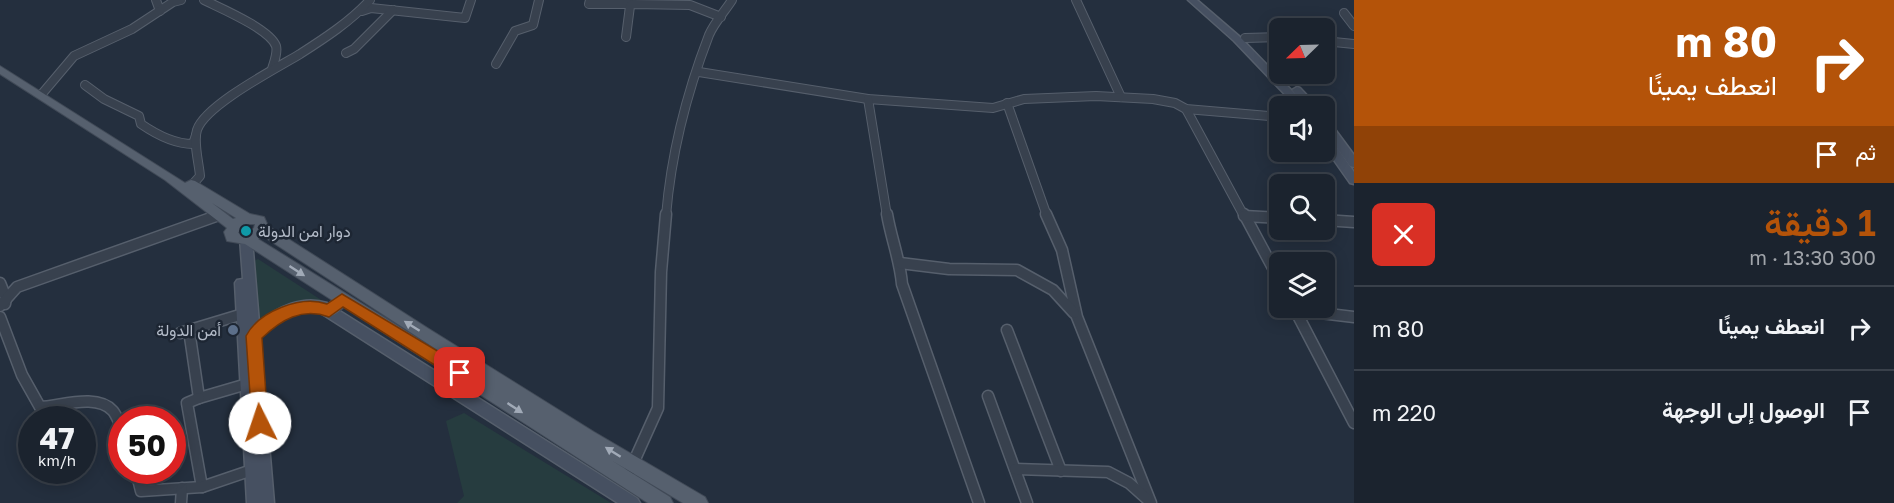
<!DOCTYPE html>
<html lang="ar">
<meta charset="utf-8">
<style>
:root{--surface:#1b232e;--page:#282f3a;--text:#f1f3f6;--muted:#a0a4aa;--line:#39404a;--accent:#b45309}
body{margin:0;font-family:"Golos Text",Vazirmatn,sans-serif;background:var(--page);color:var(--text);direction:rtl;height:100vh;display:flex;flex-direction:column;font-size:22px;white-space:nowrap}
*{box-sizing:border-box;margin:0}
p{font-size:20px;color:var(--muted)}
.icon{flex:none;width:33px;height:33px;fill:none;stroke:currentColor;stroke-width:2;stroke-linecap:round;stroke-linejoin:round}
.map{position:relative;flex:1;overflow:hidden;direction:ltr}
.details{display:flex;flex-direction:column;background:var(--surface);width:540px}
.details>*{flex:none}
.banner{background:#b45309;color:#fff;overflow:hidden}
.needle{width:39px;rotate:247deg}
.controls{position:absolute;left:1269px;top:18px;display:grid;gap:12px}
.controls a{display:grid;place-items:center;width:66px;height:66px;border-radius:9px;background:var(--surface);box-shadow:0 3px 15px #0003,0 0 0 2px var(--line);font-size:30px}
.speed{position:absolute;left:18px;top:406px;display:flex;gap:12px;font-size:30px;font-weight:700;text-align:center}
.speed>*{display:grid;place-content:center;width:78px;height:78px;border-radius:50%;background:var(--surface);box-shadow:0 3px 15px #0003,0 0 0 2px var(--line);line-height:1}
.speed small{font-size:15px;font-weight:400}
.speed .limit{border:9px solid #d22;background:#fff;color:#111}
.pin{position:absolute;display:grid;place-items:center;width:51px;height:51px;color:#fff;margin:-26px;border-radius:12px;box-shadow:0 3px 9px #0006}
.me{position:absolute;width:66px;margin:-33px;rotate:356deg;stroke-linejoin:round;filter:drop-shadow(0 0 4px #0008)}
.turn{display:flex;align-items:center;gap:21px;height:126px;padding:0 18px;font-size:27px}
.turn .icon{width:78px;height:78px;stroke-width:2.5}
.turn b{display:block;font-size:42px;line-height:51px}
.then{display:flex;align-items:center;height:57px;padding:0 18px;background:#0003;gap:12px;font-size:22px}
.round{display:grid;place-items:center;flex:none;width:63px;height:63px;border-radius:9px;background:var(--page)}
.overview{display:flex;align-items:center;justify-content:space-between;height:102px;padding:0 18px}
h1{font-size:36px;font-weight:600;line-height:45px;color:var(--accent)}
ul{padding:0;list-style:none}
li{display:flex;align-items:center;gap:18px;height:84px;padding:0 18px;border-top:2px solid var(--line)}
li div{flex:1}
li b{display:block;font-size:22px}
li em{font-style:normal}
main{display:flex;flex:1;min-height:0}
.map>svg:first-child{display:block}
</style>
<main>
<section class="details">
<div class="banner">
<div class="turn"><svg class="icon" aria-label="right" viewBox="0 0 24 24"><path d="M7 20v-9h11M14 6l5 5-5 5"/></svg><div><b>80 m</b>انعطف يمينًا</div></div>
<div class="then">ثم<svg class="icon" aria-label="arrive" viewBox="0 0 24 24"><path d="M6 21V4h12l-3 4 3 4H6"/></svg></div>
</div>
<div class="overview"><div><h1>1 دقيقة</h1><p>300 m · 13:30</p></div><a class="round" style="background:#d93025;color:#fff"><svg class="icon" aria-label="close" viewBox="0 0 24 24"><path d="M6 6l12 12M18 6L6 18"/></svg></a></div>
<ul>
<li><svg class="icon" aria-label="right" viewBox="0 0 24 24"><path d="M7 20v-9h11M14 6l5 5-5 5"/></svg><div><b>انعطف يمينًا</b></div><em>80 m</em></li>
<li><svg class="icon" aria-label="arrive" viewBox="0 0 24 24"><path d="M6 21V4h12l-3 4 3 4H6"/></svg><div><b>الوصول إلى الوجهة</b></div><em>220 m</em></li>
</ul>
</section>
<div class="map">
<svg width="1354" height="503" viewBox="0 0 1354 503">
<rect width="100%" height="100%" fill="#242f3e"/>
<g fill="#263c3f">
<path d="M 258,259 L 329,305 L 317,303 L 257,329 L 252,262 Z"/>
<path d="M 464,413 L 598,495 L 611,503 L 457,503 L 464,496 L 446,421 Z"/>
</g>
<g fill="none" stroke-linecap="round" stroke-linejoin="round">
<g stroke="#565f6c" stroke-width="10">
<g id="minor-far1">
<path d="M 156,0 L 160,11"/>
<path d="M 204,0 C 220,8 270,29 276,46 C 278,53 274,62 272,69"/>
<path d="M 590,0 L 589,4 L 633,4"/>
<path d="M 1076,0 L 1121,97"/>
<path d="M 362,11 L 371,8 L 465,18 L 471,0"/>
<path d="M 1344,13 L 1354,26"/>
<path d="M 626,37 L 630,6 L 633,4 L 690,5 L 721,17"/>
<path d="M 1245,38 L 1280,37"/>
<path d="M 1324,41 L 1354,44"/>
<path d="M 346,53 L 354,49 L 393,10"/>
<path d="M 496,64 L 515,31 L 533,25 L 539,0"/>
<path d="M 699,72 L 868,99 L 993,108 L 1024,99 L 1096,96 L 1153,99 L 1175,103 L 1186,109 L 1280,117"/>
<path d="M 85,85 L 104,99 L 139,116 L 141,124 C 157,135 174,144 193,144 L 196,135"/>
<path d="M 41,95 L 74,56 L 132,29 L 173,2 L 181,0"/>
<path d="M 868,99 L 887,216"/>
<path d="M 1007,103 L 1047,216"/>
<path d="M 1186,109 L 1244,216"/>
<path d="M 192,185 L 200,176 C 199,163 193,142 197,130 C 205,105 277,68 300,54 C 325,38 351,21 370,0"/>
<path d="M 217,216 L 219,215"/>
<path d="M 666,216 C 671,155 687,92 709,35 C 714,23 725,11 732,0"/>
</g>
</g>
<g stroke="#565f6c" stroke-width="13">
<g id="minor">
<path d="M 887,214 C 891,238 900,260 902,284 L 979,503"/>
<path d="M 1046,214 L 1062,250 L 1077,317 L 1151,503"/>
<path d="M 1244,214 L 1280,281"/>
<path d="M 1244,216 L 1280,218"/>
<path d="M 1324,220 L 1354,222"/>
<path d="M 900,263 L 949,269 L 1017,270 L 1053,290 L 1074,313"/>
<path d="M 0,283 L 6,298 L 5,304"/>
<path d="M 0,306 L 17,287 L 219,215"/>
<path d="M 1294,308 L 1354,423"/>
<path d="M 1295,310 L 1354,317"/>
<path d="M 0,317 L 22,375 L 40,407 C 61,406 97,393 113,411 C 117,416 119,423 122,428"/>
<path d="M 189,330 L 199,398 L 247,384"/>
<path d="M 1007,330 L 1061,471"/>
<path d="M 180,333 L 243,314"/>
<path d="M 988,396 L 1027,503"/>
<path d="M 199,398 L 187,403 L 202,487"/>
<path d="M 1015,469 L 1108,472 L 1129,483 L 1147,499"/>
<path d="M 136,471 L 141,491 L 202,487 L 255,469"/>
<path d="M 626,479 L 658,408 L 661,272 L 666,214"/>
<path d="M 181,503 L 182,488"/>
</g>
</g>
<g stroke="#565f6c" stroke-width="3">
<g id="secondary">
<path d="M 1188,0 L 1197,0 L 1240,37 L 1297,96 L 1292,90 L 1297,87 L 1300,88 L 1317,106 L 1305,105 L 1306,106 L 1296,106 L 1234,41 Z"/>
<path d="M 1324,119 L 1328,120 L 1354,155 L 1354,167 L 1350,166 L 1324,130 Z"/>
<path d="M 1324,134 L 1328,135 L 1354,172 L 1354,184 L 1350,183 L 1324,146 Z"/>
<path d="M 246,235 L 252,239 L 259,323 C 277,307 303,295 327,303 L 637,498 L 640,503 L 618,503 L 319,312 C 295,309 276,322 260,338 L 274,503 L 247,503 L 235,283 L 237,280 L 243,279 L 240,239 Z"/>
</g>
</g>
<g stroke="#414a57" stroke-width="2">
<path id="primary" d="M 0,66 L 185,183 L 191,180 L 195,181 L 250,214 L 264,217 L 268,226 L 429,329 L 594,432 L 705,497 L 708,503 L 683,503 L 611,460 L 670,497 L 673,503 L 648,503 L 462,383 L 455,391 L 450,393 L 445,391 L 442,386 L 450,375 L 344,307 C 337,313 333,318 324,315 L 322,311 L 332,300 L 245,244 L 227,241 L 224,232 L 227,228 L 165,180 L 0,74 ZM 212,203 L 236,218 L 233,219 ZM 248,224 L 255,224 L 254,228 L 244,234 L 238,233 L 242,226 ZM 263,236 L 459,364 L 258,239 Z"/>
</g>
<use href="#minor-far1" stroke="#38414e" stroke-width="8"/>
<use href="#minor" stroke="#38414e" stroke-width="10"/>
<use href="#secondary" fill="#465061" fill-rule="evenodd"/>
<use href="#primary" fill="#56606e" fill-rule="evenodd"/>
</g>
<defs><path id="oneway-solid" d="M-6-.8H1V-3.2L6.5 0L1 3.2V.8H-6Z" transform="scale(1.5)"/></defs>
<g fill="#a1aab7">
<use href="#oneway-solid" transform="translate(297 271) rotate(33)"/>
<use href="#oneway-solid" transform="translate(412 326) rotate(-148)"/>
<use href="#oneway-solid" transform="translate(515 408) rotate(33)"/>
<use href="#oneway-solid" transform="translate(613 452) rotate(-148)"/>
</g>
<path fill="#b45309" stroke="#753606" stroke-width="1.5" d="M 342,294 L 466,368 L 468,373 L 466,378 L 460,380 L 455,378 L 343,307 L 329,317 C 302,307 281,320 262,338 L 268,423 L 266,428 L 260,430 L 254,428 L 252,423 L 246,336 C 259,311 301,295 327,304 Z"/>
<circle fill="#0f9aa8" stroke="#1d2633" stroke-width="2" cx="246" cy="231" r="6"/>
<circle fill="#5c6f8a" stroke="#1d2633" stroke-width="2" cx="233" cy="330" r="6"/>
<g text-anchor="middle" stroke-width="5" stroke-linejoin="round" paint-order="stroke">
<g font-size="16" fill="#b4bcc9" stroke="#1d2633" text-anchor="start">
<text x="258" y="237">دوار امن الدولة</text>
<text x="221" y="336" text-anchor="end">أمن الدولة</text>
</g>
</g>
</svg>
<div class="controls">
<a><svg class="needle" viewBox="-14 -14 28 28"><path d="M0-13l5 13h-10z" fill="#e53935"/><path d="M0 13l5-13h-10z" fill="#a0a4aa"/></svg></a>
<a><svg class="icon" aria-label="sound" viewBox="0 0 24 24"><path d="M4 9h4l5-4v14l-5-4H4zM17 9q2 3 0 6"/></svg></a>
<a><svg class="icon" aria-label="search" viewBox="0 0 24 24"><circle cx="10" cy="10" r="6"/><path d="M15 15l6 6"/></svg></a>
<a><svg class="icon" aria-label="layers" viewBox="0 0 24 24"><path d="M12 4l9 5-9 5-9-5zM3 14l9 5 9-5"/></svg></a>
</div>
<div class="speed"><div>47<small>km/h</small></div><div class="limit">50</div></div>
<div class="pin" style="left:460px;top:373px;background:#d93025"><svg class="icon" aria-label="arrive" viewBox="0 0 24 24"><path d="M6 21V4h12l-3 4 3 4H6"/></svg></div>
<svg class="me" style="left:260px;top:423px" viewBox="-20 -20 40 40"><circle r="19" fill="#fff"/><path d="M0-13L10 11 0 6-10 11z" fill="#b45309"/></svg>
</div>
</main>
